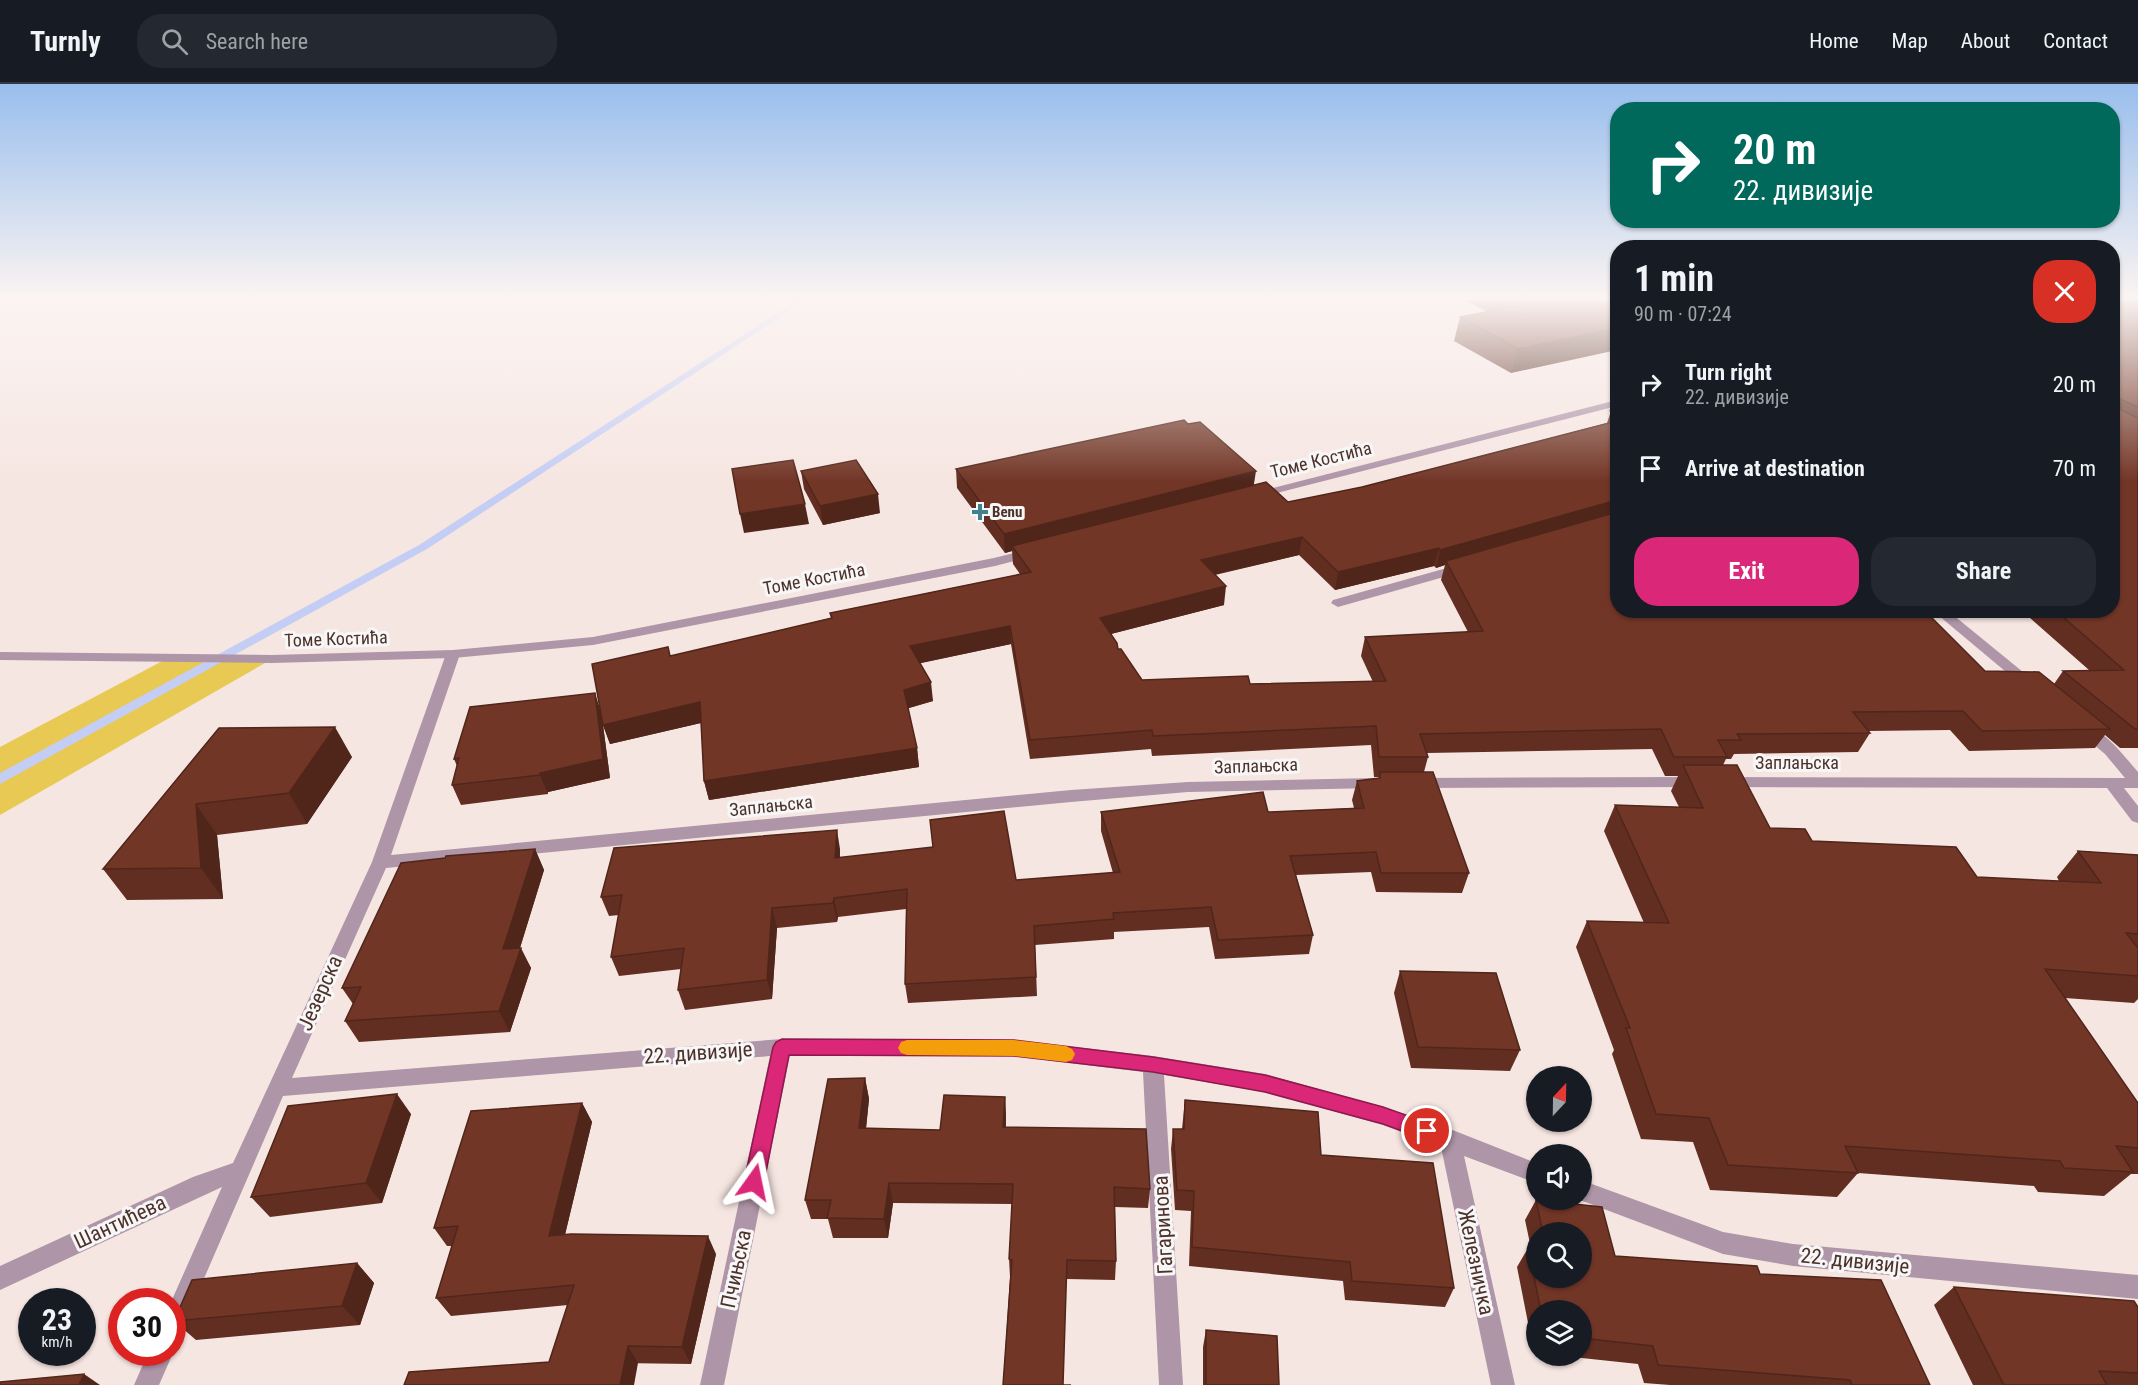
<!DOCTYPE html>
<meta charset="utf-8">
<style>
:root{--surface:#171b24;--page:#242831;--text:#f1f3f6;--muted:#9ea1a6;--line:#363941;--accent:#db2777}
body{margin:0;font-family:"Roboto Condensed",sans-serif;background:var(--page);color:var(--text);height:100vh;display:flex;flex-direction:column;font-size:22px;white-space:nowrap}
*{box-sizing:border-box;margin:0}
p{font-size:20px;color:var(--muted)}
.icon{flex:none;width:33px;height:33px;fill:none;stroke:currentColor;stroke-width:2;stroke-linecap:round;stroke-linejoin:round}
.map{position:relative;flex:1;overflow:hidden}
.panel{position:absolute;left:1610px;top:156px;width:510px;height:378px;display:flex;flex-direction:column;background:var(--surface);border-radius:24px;box-shadow:0 2px 4px #0004}
.panel>*{flex:none}
.hud{position:absolute;left:1610px;top:18px;width:510px;height:126px;border-radius:24px;box-shadow:0 2px 4px #0004;background:#00695c;color:#fff;overflow:hidden}
.needle{width:39px;rotate:22deg}
.buttons{position:absolute;left:1526px;top:982px;display:grid;gap:12px}
.buttons a{display:grid;place-items:center;width:66px;height:66px;border-radius:50%;background:var(--surface);box-shadow:0 2px 4px #0004;font-size:30px}
.speed{position:absolute;left:18px;top:1204px;display:flex;gap:12px;font-size:30px;font-weight:700;text-align:center}
.speed>*{display:grid;place-content:center;width:78px;height:78px;border-radius:50%;background:var(--surface);box-shadow:0 2px 4px #0004;line-height:1}
.speed small{font-size:15px;font-weight:400}
.speed .limit{border:9px solid #d22;background:#fff;color:#111}
.pin{position:absolute;display:grid;place-items:center;width:51px;height:51px;color:#fff;margin:-26px;border:3px solid #fff;border-radius:50%;box-shadow:0 2px 6px #0007}
.me{position:absolute;width:66px;margin:-33px;rotate:12deg;stroke-linejoin:round;filter:drop-shadow(0 0 4px #0008)}
.turn{display:flex;align-items:center;gap:21px;height:126px;padding:0 24px;font-size:27px}
.turn .icon{width:78px;height:78px;stroke-width:2.5}
.turn b{display:block;font-size:42px;line-height:51px}
.round{display:grid;place-items:center;flex:none;width:63px;height:63px;border-radius:24px;background:var(--page)}
.headline{display:flex;align-items:center;justify-content:space-between;height:102px;padding:0 24px}
h1{font-size:36px;font-weight:700;line-height:45px}
.action{display:flex;gap:12px;margin-top:auto;padding:12px 24px}
.action a{flex:1;height:69px;border-radius:24px;background:var(--accent);color:#fff;font-size:24px;font-weight:700;line-height:69px;text-align:center}
.action a+a{background:var(--page);color:var(--text)}
ul{padding:0;list-style:none}
li{display:flex;align-items:center;gap:18px;height:84px;padding:0 24px}
li div{flex:1}
li b{display:block;font-size:22px}
li em{font-style:normal}
header{display:flex;align-items:center;gap:36px;box-sizing:border-box;height:84px;padding:0 30px;background:var(--surface);border-bottom:2px solid var(--line)}
header strong{font-size:28px}
nav{display:flex;gap:33px;margin-inline-start:auto;font-size:21px}
.search{width:420px;height:54px;background:var(--page);display:flex;align-items:center;gap:15px;box-sizing:border-box;padding:0 21px;border-radius:24px;color:var(--muted);font-size:22px}
.map>svg:first-child{display:block}
</style>
<header>
<strong>Turnly</strong>
<div class="search"><svg class="icon" aria-label="search" viewBox="0 0 24 24"><circle cx="10" cy="10" r="6"/><path d="M15 15l6 6"/></svg>Search here</div>
<nav><a>Home</a><a>Map</a><a>About</a><a>Contact</a></nav>
</header>
<div class="map">
<svg width="2138" height="1301" viewBox="0 0 2138 1301">
<rect width="100%" height="100%" fill="#f6e6e2"/>
<path fill="#e7c953" d="M 170,573 L 272,575 L 0,731 L 0,663 Z"/>
<g fill="none" stroke-linecap="round" stroke-linejoin="round">
<path fill="#c4cef5" fill-rule="evenodd" d="M 799,215 L 808,215 L 427,465 L 0,700 L 0,689 L 419,461 Z"/>
<g fill="#ae95a8" fill-rule="evenodd">
<path d="M 1461,480 L 1467,484 L 1465,487 L 1338,523 L 1331,519 L 1333,516 Z"/>
<path d="M 1932,526 L 1947,526 L 2034,597 L 2036,600 L 2034,603 L 2024,603 Z"/>
<path d="M 453,566 L 460,570 L 391,771 L 1071,706 L 1188,698 L 1375,694 L 1381,695 L 1383,699 L 1381,703 L 1375,704 L 1188,708 L 1071,718 L 386,784 L 292,994 L 782,955 L 1014,956 L 1153,972 L 1265,990 L 1383,1023 L 1450,1045 L 1536,1079 L 1536,1099 L 1464,1072 L 1515,1301 L 1491,1301 L 1441,1063 L 1383,1041 L 1265,1008 L 1164,991 L 1183,1301 L 1159,1301 L 1143,988 L 1014,972 L 790,971 L 724,1301 L 700,1301 L 770,972 L 283,1012 L 180,1250 L 172,1254 L 172,1218 L 171,1218 L 222,1103 L 0,1206 L 0,1182 L 193,1093 L 233,1079 L 372,778 L 446,570 Z"/>
<path d="M 2085,641 C 2106,647 2124,672 2138,688 L 2138,704 L 2124,704 L 2138,722 L 2138,739 L 2132,737 L 2107,704 L 1726,703 L 1720,702 L 1718,698 L 1720,694 L 1726,693 L 2125,694 L 2105,670 L 2080,649 L 2078,646 L 2080,643 Z"/>
<path d="M 1696,693 L 1702,694 L 1704,698 L 1702,702 L 1696,703 L 1417,704 L 1411,703 L 1409,699 L 1411,695 L 1417,694 Z"/>
<path d="M 1581,1096 L 1723,1148 L 1793,1160 L 2138,1191 L 2138,1215 L 1793,1182 L 1723,1170 L 1580,1116 Z"/>
<path d="M 172,1268 L 173,1269 L 159,1301 L 134,1301 L 148,1269 Z"/>
</g>
<g fill="#ae95a8" fill-rule="evenodd">
<path d="M 1617,316 L 1617,322 L 1257,414 L 1251,411 L 1253,409 Z"/>
<path d="M 1030,465 L 1036,469 L 1034,472 L 995,482 L 593,561 L 453,574 L 272,579 L 0,576 L 0,568 L 272,571 L 453,566 L 593,553 L 994,474 Z"/>
</g>
</g>
<g fill="#622e22" fill-rule="evenodd">
<path d="M 1463,215 L 1617,215 L 1511,289 L 1454,257 L 1460,233 L 1488,228 Z"/>
<path d="M 2112,215 L 2138,215 L 2138,664 L 2120,664 L 2105,651 L 2095,664 L 1969,667 L 1950,646 L 1868,647 L 1870,649 L 1858,668 L 1734,670 L 1731,675 L 1726,675 L 1723,681 L 1770,744 L 1812,757 L 1977,793 L 2059,797 L 2057,793 L 2078,767 L 2138,771 L 2138,915 L 2134,919 L 2065,914 L 2138,1019 L 2138,1090 L 2131,1090 L 2104,1112 L 2038,1108 L 2034,1102 L 1858,1089 L 1837,1113 L 1710,1106 L 1693,1058 L 1641,1055 L 1612,970 L 1614,966 L 1576,863 L 1587,837 L 1644,839 L 1604,747 L 1615,721 L 1679,723 L 1671,707 L 1678,692 L 1665,692 L 1652,665 L 1427,669 L 1428,673 L 1424,688 L 1469,789 L 1462,809 L 1376,808 L 1371,788 L 1296,791 L 1313,851 L 1309,870 L 1215,875 L 1209,843 L 1114,848 L 1114,855 L 1035,861 L 1037,912 L 908,919 L 905,900 L 906,825 L 838,833 L 837,838 L 777,844 L 772,915 L 685,926 L 678,906 L 681,885 L 619,892 L 611,873 L 619,831 L 609,832 L 601,813 L 840,765 L 840,774 L 1016,796 L 1113,789 L 1101,747 L 1101,728 L 1268,728 L 1354,724 L 1352,716 L 1357,697 L 1378,694 L 1379,693 L 1374,693 L 1371,661 L 1152,672 L 1151,665 L 1030,675 L 1011,560 L 920,579 L 933,617 L 908,624 L 917,664 L 919,683 L 709,716 L 704,697 L 701,639 L 610,660 L 603,641 L 610,694 L 548,708 L 548,710 L 461,721 L 452,701 L 457,682 L 454,675 L 600,625 L 671,572 L 831,534 L 830,529 L 1020,490 L 1013,480 L 1012,467 L 1005,469 L 957,404 L 956,385 L 1254,401 L 1288,418 L 1362,403 L 1607,339 L 1611,327 L 1617,326 L 1617,526 L 1933,526 L 1932,529 L 1926,529 L 1985,587 L 2054,600 L 2063,587 L 2089,586 L 2021,526 L 2112,526 ZM 1299,471 L 1335,506 L 1434,482 L 1436,484 L 1445,481 L 1441,496 L 1468,548 L 1365,553 L 1361,572 L 1373,598 L 1250,600 L 1142,596 L 1118,565 L 1111,550 L 1224,521 L 1215,491 Z"/>
<path d="M 801,387 L 880,429 L 823,441 L 804,405 Z"/>
<path d="M 1951,526 L 2002,526 L 1953,528 Z"/>
<path d="M 219,644 L 352,673 L 307,740 L 217,751 L 223,815 L 127,816 L 103,785 Z"/>
<path d="M 535,765 L 544,786 L 520,864 L 531,884 L 510,948 L 359,958 L 345,937 L 353,920 L 342,904 Z"/>
<path d="M 1400,887 L 1520,966 L 1510,987 L 1411,984 L 1394,909 Z"/>
<path d="M 865,994 L 869,1015 L 866,1044 L 940,1046 L 1005,1013 L 1006,1033 L 1006,1043 L 1150,1105 L 1148,1124 L 1115,1123 L 1116,1177 L 1115,1196 L 1067,1195 L 1003,1301 L 1010,1193 L 1009,1175 L 1012,1120 L 893,1119 L 888,1154 L 833,1154 L 828,1135 L 811,1135 L 805,1116 Z"/>
<path d="M 1185,1016 L 1321,1071 L 1454,1204 L 1445,1223 L 1345,1216 L 1343,1197 L 1189,1182 L 1191,1127 L 1175,1126 L 1171,1065 L 1173,1045 L 1182,1045 Z"/>
<path d="M 582,1019 L 592,1038 L 565,1151 L 716,1170 L 691,1280 L 549,1278 L 568,1221 L 451,1232 L 436,1214 L 452,1162 L 447,1162 L 434,1144 Z"/>
<path d="M 411,1030 L 382,1119 L 270,1133 L 251,1113 Z"/>
<path d="M 1536,1116 L 1615,1172 L 1760,1190 L 1930,1301 L 1670,1301 L 1644,1299 L 1638,1280 L 1563,1272 L 1581,1272 L 1581,1227 L 1536,1227 L 1536,1269 L 1534,1269 L 1517,1183 L 1528,1164 L 1531,1164 L 1525,1136 ZM 1536,1149 L 1581,1149 L 1536,1194 Z"/>
<path d="M 357,1179 L 374,1199 L 360,1241 L 196,1256 L 174,1237 Z"/>
<path d="M 1954,1203 L 2138,1223 L 2138,1301 L 1973,1301 L 1934,1221 Z"/>
<path d="M 1206,1246 L 1279,1301 L 1203,1301 L 1203,1263 Z"/>
</g>
<g fill="#50261b">
<path d="M 1617,244 L 1617,266 L 1511,289 L 1518,265 Z"/>
<path d="M 1256,387 L 1253,406 L 1012,462 L 1012,467 L 1005,469 L 1004,450 Z"/>
<path d="M 878,410 L 880,429 L 823,441 L 820,422 Z"/>
<path d="M 1617,416 L 1617,430 L 1446,477 L 1445,481 L 1436,484 L 1440,466 Z"/>
<path d="M 805,420 L 809,440 L 744,449 L 740,430 Z"/>
<path d="M 1302,453 L 1299,471 L 1199,494 L 1201,476 Z"/>
<path d="M 1439,464 L 1434,482 L 1335,506 L 1338,488 Z"/>
<path d="M 1226,502 L 1224,521 L 1099,553 L 1100,534 Z"/>
<path d="M 1010,542 L 1011,560 L 912,581 L 910,562 Z"/>
<path d="M 931,598 L 933,617 L 906,625 L 904,606 Z"/>
<path d="M 595,609 L 601,628 L 700,618 L 705,638 L 610,660 L 603,641 L 610,694 L 548,708 L 548,710 L 540,691 L 540,689 Z"/>
<path d="M 335,643 L 352,673 L 307,740 L 289,709 Z"/>
<path d="M 917,664 L 919,683 L 709,716 L 704,697 Z"/>
<path d="M 196,720 L 217,751 L 223,815 L 201,784 Z"/>
<path d="M 837,746 L 840,765 L 839,794 L 835,774 Z"/>
<path d="M 535,765 L 544,786 L 514,883 L 521,864 L 531,884 L 510,948 L 499,927 L 503,865 Z"/>
<path d="M 834,814 L 838,833 L 837,838 L 833,819 Z"/>
<path d="M 772,824 L 777,844 L 772,915 L 767,896 Z"/>
<path d="M 865,994 L 869,1015 L 864,1064 L 859,1044 Z"/>
<path d="M 397,1010 L 411,1030 L 382,1119 L 366,1099 Z"/>
<path d="M 1005,1013 L 1006,1033 L 1004,1063 L 1003,1043 Z"/>
<path d="M 582,1019 L 592,1038 L 560,1171 L 549,1152 Z"/>
<path d="M 889,1099 L 893,1119 L 888,1154 L 884,1135 Z"/>
<path d="M 708,1152 L 716,1170 L 691,1280 L 682,1263 Z"/>
<path d="M 357,1179 L 374,1199 L 360,1241 L 342,1222 Z"/>
<path d="M 628,1262 L 638,1279 L 634,1301 L 620,1301 Z"/>
<path d="M 84,1290 L 100,1301 L 79,1301 Z"/>
</g>
<g fill="#723627" stroke="#50261b" stroke-width="1.5">
<path d="M 1514,215 L 1617,215 L 1617,244 L 1518,265 L 1460,233 L 1526,220 Z"/>
<path d="M 2112,215 L 2138,215 L 2138,323 L 2120,315 L 2121,326 L 2138,334 L 2138,645 L 2135,645 L 2063,587 L 2124,586 L 2055,526 L 2112,526 Z"/>
<path d="M 1617,326 L 1617,330 L 1611,327 Z"/>
<path d="M 1184,336 L 1188,340 L 1200,338 L 1256,387 L 1004,450 L 956,385 Z"/>
<path d="M 1617,337 L 1617,416 L 1440,466 L 1439,464 L 1338,488 L 1302,453 L 1201,476 L 1226,502 L 1100,534 L 1117,559 L 1118,565 L 1121,565 L 1142,596 L 1248,592 L 1250,600 L 1386,597 L 1365,553 L 1483,547 L 1446,477 L 1617,428 L 1617,526 L 1924,526 L 1985,587 L 2039,588 L 2110,645 L 1982,647 L 1963,627 L 1853,628 L 1870,649 L 1737,650 L 1741,656 L 1718,656 L 1727,673 L 1674,673 L 1661,645 L 1420,650 L 1428,673 L 1379,673 L 1376,642 L 1153,652 L 1152,646 L 1030,656 L 1010,542 L 910,562 L 931,598 L 904,606 L 917,664 L 704,697 L 700,618 L 603,641 L 592,580 L 668,563 L 670,572 L 832,534 L 830,529 L 1031,488 L 1012,462 L 1266,398 L 1288,418 L 1362,403 Z"/>
<path d="M 793,376 L 805,420 L 740,430 L 732,385 Z"/>
<path d="M 856,376 L 878,410 L 820,422 L 801,387 Z"/>
<path d="M 595,609 L 603,675 L 540,689 L 540,691 L 452,701 L 459,674 L 454,675 L 470,623 Z"/>
<path d="M 335,643 L 289,709 L 196,720 L 201,784 L 103,785 L 219,644 Z"/>
<path d="M 1683,681 L 1737,681 L 1770,744 L 1805,745 L 1812,757 L 1956,763 L 1977,793 L 2101,799 L 2078,767 L 2138,771 L 2138,850 L 2126,849 L 2138,864 L 2138,892 L 2045,885 L 2138,1019 L 2138,1064 L 2116,1062 L 2133,1088 L 2064,1084 L 2060,1077 L 1845,1062 L 1858,1089 L 1728,1081 L 1709,1034 L 1656,1030 L 1626,944 L 1630,944 L 1587,837 L 1669,839 L 1615,721 L 1703,724 Z"/>
<path d="M 1380,688 L 1433,688 L 1469,789 L 1381,789 L 1376,768 L 1290,772 L 1313,851 L 1218,856 L 1211,823 L 1113,829 L 1114,835 L 1034,842 L 1036,893 L 905,900 L 907,805 L 834,814 L 833,819 L 772,824 L 767,896 L 678,906 L 684,864 L 611,873 L 622,811 L 601,813 L 614,764 L 837,746 L 835,774 L 933,763 L 930,736 L 1004,727 L 1016,796 L 1120,788 L 1101,728 L 1263,708 L 1268,728 L 1364,724 L 1357,697 L 1380,694 Z"/>
<path d="M 535,765 L 503,865 L 521,864 L 499,927 L 345,937 L 361,903 L 342,904 L 401,779 L 445,774 L 446,772 Z"/>
<path d="M 1400,887 L 1496,889 L 1520,966 L 1418,963 Z"/>
<path d="M 865,994 L 859,1044 L 940,1046 L 944,1011 L 1005,1013 L 1003,1043 L 1146,1045 L 1150,1105 L 1114,1103 L 1116,1177 L 1067,1176 L 1063,1301 L 1071,1301 L 1003,1301 L 1012,1176 L 1009,1175 L 1013,1100 L 889,1099 L 884,1135 L 827,1134 L 831,1116 L 805,1116 L 828,995 Z"/>
<path d="M 397,1010 L 366,1099 L 251,1113 L 288,1022 Z"/>
<path d="M 1185,1016 L 1318,1028 L 1321,1071 L 1433,1079 L 1454,1204 L 1352,1197 L 1350,1178 L 1192,1163 L 1194,1107 L 1177,1106 L 1173,1045 L 1184,1045 Z"/>
<path d="M 582,1019 L 549,1152 L 571,1150 L 708,1152 L 682,1263 L 628,1262 L 620,1301 L 404,1301 L 409,1288 L 549,1278 L 574,1201 L 436,1214 L 458,1142 L 434,1144 L 471,1027 Z"/>
<path d="M 1536,1116 L 1602,1123 L 1615,1172 L 1757,1182 L 1760,1190 L 1881,1196 L 1930,1301 L 1852,1301 L 1850,1296 L 1658,1281 L 1653,1262 L 1581,1254 L 1581,1227 L 1541,1227 L 1528,1164 L 1536,1165 L 1536,1194 L 1581,1194 L 1581,1149 L 1543,1149 Z"/>
<path d="M 357,1179 L 342,1222 L 174,1237 L 192,1196 Z"/>
<path d="M 1954,1203 L 2134,1217 L 2138,1223 L 2138,1289 L 2099,1287 L 2107,1301 L 2004,1301 Z"/>
<path d="M 1206,1246 L 1277,1252 L 1279,1301 L 1206,1301 Z"/>
<path d="M 84,1290 L 79,1301 L 0,1301 L 0,1298 Z"/>
</g>
<linearGradient id="sky" x2="0" y2="1"><stop stop-color="#99beed"/><stop offset="0.54" stop-color="#fbf4f2"/><stop offset="1" stop-color="#fbf4f2" stop-opacity="0"/></linearGradient>
<rect width="2138" height="397" fill="url(#sky)"/>
<path fill="#db2777" stroke="#8e194d" stroke-width="1.5" d="M 782,955 L 1014,956 L 1153,973 L 1265,991 L 1383,1023 L 1434,1041 L 1437,1047 L 1434,1053 L 1427,1056 L 1383,1040 L 1265,1008 L 1153,988 L 1014,972 L 789,971 L 764,1098 L 761,1105 L 754,1108 L 747,1105 L 744,1098 L 773,963 L 776,958 Z"/>
<path fill="#f59e0b" d="M 907,956 L 1014,956 L 1066,962 L 1072,965 L 1075,970 L 1072,976 L 1066,978 L 1014,972 L 907,971 L 901,969 L 898,964 L 901,958 Z"/>
<path fill="#3f8392" stroke="#f7f7f7" stroke-width="2" d="M977 419h6v6h6v6h-6v6h-6v-6h-6v-6h6z"/>
<g text-anchor="middle" stroke-width="6" stroke-linejoin="round" paint-order="stroke">
<g font-size="15" font-weight="bold" fill="#4e312a" stroke="#f7f7f7" text-anchor="start">
<text x="992" y="433">Benu</text>
</g>
<g font-size="18" fill="#4e312a" stroke="#f7f7f7">
<text transform="translate(1321 376) rotate(-14)" y="6">Томе Костића</text>
<text transform="translate(814 495) rotate(-11)" y="6">Томе Костића</text>
<text transform="translate(336 555) rotate(-2)" y="6">Томе Костића</text>
<text x="1797" y="685">Заплањска</text>
<text transform="translate(1256 682) rotate(-2)" y="6">Заплањска</text>
<text transform="translate(771 722) rotate(-6)" y="6">Заплањска</text>
</g>
<g font-size="21" fill="#4e312a" stroke="#f7f7f7">
<text transform="translate(320 909) rotate(-66)" y="7">Језерска</text>
<text transform="translate(698 969) rotate(-4)" y="7">22. дивизије</text>
<text transform="translate(120 1138) rotate(-25)" y="7">Шантићева</text>
<text transform="translate(1163 1141) rotate(-93)" y="7">Гагаринова</text>
<text transform="translate(1855 1177) rotate(6)" y="7">22. дивизије</text>
<text transform="translate(1476 1178) rotate(78)" y="7">Железничка</text>
<text transform="translate(736 1185) rotate(-78)" y="7">Пчињска</text>
</g>
</g>
</svg>
<div class="buttons">
<a><svg class="needle" viewBox="-14 -14 28 28"><path d="M0-13l5 13h-10z" fill="#e53935"/><path d="M0 13l5-13h-10z" fill="#9ea1a6"/></svg></a>
<a><svg class="icon" aria-label="sound" viewBox="0 0 24 24"><path d="M4 9h4l5-4v14l-5-4H4zM17 9q2 3 0 6"/></svg></a>
<a><svg class="icon" aria-label="search" viewBox="0 0 24 24"><circle cx="10" cy="10" r="6"/><path d="M15 15l6 6"/></svg></a>
<a><svg class="icon" aria-label="layers" viewBox="0 0 24 24"><path d="M12 4l9 5-9 5-9-5zM3 14l9 5 9-5"/></svg></a>
</div>
<div class="speed"><div>23<small>km/h</small></div><div class="limit">30</div></div>
<div class="pin" style="left:1427px;top:1047px;background:#d93025"><svg class="icon" aria-label="arrive" viewBox="0 0 24 24"><path d="M6 21V4h12l-3 4 3 4H6"/></svg></div>
<svg class="me" style="left:754px;top:1098px" viewBox="-20 -20 40 40"><path d="M0-17L14 15 0 8-14 15z" fill="#db2777" stroke="#fff" stroke-width="4"/></svg>
<div class="hud">
<div class="turn"><svg class="icon" aria-label="right" viewBox="0 0 24 24"><path d="M7 20v-9h11M14 6l5 5-5 5"/></svg><div><b>20 m</b>22. дивизије</div></div>
</div>
<section class="panel">
<div class="headline"><div><h1>1 min</h1><p>90 m · 07:24</p></div><a class="round" style="background:#d93025;color:#fff"><svg class="icon" aria-label="close" viewBox="0 0 24 24"><path d="M6 6l12 12M18 6L6 18"/></svg></a></div>
<ul>
<li><svg class="icon" aria-label="right" viewBox="0 0 24 24"><path d="M7 20v-9h11M14 6l5 5-5 5"/></svg><div><b>Turn right</b><p>22. дивизије</p></div><em>20 m</em></li>
<li><svg class="icon" aria-label="arrive" viewBox="0 0 24 24"><path d="M6 21V4h12l-3 4 3 4H6"/></svg><div><b>Arrive at destination</b></div><em>70 m</em></li>
</ul>
<div class="action"><a>Exit</a><a>Share</a></div>
</section>
</div>
